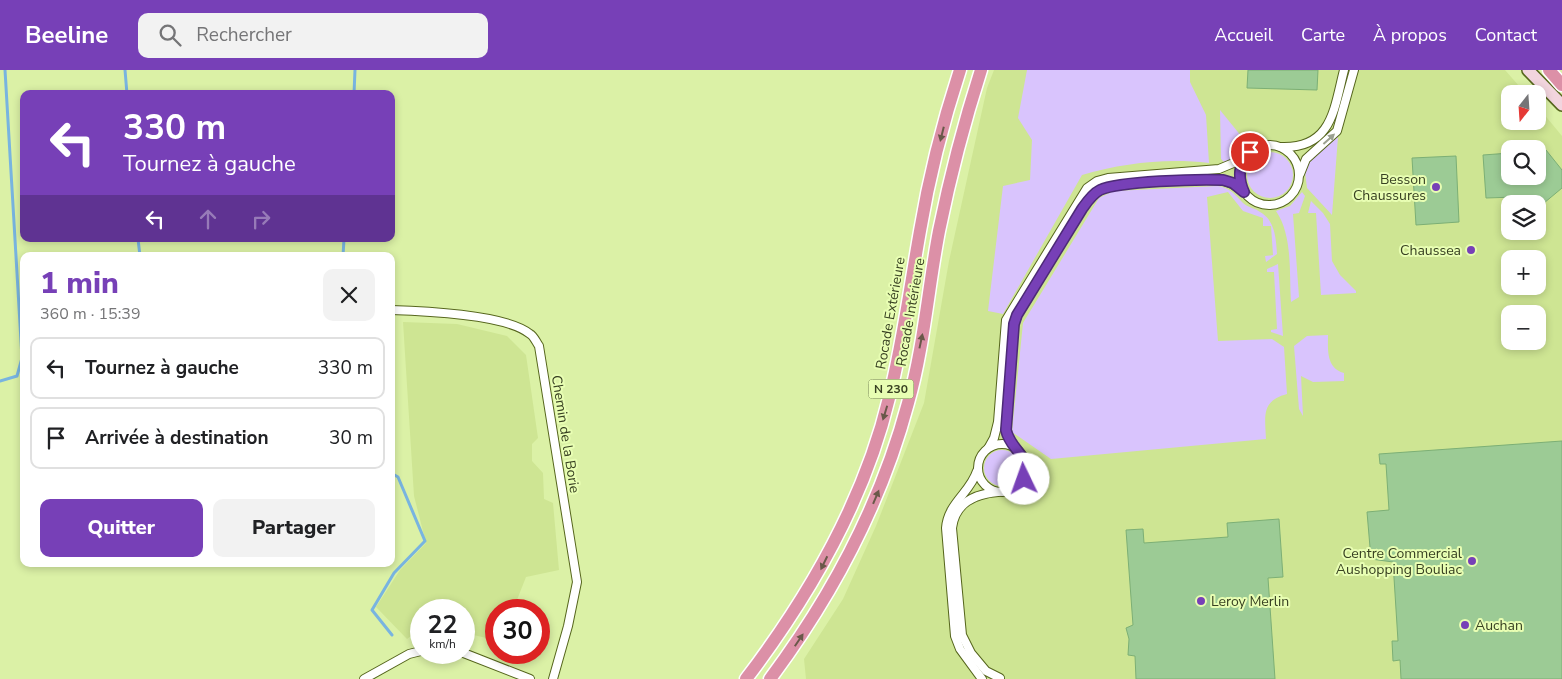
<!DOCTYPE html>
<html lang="fr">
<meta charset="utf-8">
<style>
:root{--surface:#fff;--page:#f2f2f2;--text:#202124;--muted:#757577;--line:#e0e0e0;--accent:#7740b7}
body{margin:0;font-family:"Nunito Sans",sans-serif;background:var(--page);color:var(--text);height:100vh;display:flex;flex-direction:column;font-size:19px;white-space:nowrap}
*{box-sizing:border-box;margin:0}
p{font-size:16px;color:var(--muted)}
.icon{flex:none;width:28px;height:28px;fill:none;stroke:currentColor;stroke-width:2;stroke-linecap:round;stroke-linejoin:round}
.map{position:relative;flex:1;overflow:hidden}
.details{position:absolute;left:20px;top:182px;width:375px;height:315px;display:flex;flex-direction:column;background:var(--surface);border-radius:10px;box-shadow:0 2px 8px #0003}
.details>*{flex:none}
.hud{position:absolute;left:20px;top:20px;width:375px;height:152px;border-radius:10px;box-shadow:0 2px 8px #0003;background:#7740b7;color:#fff;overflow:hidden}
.needle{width:32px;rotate:197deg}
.buttons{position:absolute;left:1501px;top:15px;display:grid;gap:10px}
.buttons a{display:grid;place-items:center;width:45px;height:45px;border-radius:10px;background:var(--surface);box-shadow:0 2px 8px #0003;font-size:25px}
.speed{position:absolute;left:410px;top:529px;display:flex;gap:10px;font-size:25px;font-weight:700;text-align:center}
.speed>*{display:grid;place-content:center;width:65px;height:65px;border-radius:50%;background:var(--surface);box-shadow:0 2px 8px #0003;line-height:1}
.speed small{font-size:12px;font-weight:400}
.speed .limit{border:8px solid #d22;background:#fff;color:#111}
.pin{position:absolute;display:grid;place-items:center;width:42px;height:42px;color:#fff;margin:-21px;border:2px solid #fff;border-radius:50%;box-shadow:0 1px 5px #0007}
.me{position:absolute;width:55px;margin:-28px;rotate:357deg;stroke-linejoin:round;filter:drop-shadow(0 0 4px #0008)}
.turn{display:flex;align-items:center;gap:18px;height:105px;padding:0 20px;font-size:22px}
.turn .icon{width:65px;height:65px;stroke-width:2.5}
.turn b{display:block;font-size:35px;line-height:42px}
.lanes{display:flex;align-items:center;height:48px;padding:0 20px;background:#0003;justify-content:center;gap:25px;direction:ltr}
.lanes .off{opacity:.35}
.round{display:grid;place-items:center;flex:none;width:52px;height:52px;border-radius:10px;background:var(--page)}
.overview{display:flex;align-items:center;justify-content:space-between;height:85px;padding:0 20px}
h1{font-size:30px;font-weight:800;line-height:38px;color:var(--accent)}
.button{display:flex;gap:10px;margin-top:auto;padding:10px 20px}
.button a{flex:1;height:58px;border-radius:10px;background:var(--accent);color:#fff;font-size:20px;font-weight:800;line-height:58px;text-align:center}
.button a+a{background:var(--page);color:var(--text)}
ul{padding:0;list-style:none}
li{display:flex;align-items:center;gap:15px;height:62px;margin:0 10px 8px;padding:0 10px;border:2px solid var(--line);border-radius:10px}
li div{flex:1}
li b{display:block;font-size:19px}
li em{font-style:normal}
header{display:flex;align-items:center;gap:30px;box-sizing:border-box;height:70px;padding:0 25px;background:var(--accent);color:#fff}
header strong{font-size:24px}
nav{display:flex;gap:28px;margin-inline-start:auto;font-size:18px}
.search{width:350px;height:45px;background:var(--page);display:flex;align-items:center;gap:12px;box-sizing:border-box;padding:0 18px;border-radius:10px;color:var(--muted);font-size:19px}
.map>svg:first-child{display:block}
</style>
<header>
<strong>Beeline</strong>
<div class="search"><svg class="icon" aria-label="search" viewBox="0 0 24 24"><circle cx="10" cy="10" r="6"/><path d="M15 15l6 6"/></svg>Rechercher</div>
<nav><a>Accueil</a><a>Carte</a><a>À propos</a><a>Contact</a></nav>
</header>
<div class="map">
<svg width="1562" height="609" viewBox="0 0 1562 609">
<rect width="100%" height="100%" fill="#dbf1a6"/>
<g fill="#cee593" fill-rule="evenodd">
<path d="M 994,0 L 1505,0 L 1526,24 L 1510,24 L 1510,51 L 1538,51 L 1538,37 L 1562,66 L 1562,609 L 806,609 L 804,589 L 843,529 L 876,456 L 924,333 L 949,191 L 987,18 ZM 1510,79 L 1538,79 L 1538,106 L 1510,106 ZM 1510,134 L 1538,134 L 1538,161 L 1510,161 ZM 1510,189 L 1538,189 L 1538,216 L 1510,216 ZM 1510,244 L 1538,244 L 1538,271 L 1510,271 Z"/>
<path d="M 403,252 L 457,254 L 507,266 L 526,285 L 538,368 L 532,374 L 532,391 L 543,403 L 544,429 L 553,433 L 559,500 L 526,507 L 513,540 L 496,540 L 496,570 L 464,563 L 464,540 L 421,540 L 421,559 L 407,569 L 376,537 L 400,500 L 426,473 L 414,426 Z"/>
</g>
<g fill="#d9c4fd">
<path d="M 1027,0 L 1190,0 L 1190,12 L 1206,45 L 1209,93 C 1166,88 1124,93 1082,105 L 1003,244 L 988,241 L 1003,116 L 1030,110 L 1032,70 L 1018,48 Z"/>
<path d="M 1220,40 L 1246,72 L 1247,76 L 1234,92 L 1226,94 L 1221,89 Z"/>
<path d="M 1338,67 L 1332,145 L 1307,118 L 1305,102 L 1310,89 Z"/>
<circle cx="1270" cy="105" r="23"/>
<path d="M 1218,116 C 1231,118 1235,125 1243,133 C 1249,138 1255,138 1260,142 C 1275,150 1276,169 1277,184 L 1266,192 L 1265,186 L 1273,185 L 1271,156 L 1263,156 L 1263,148 L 1243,141 L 1228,122 L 1207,127 L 1218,271 L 1272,269 L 1284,277 L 1287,324 C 1261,331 1265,346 1266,369 L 1051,389 L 1012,362 L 1023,253 L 1099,128 L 1114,121 Z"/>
<path d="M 1302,122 L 1305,126 L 1299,143 L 1293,144 L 1299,227 L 1291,232 C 1289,203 1293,166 1276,141 L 1290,136 Z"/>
<path d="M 1311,131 L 1323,143 L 1330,154 L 1332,191 L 1340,205 L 1356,221 L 1356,223 L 1321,225 L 1316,143 L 1308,143 Z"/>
<path d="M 1278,194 L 1283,266 L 1271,262 L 1271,260 L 1277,259 L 1274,202 L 1267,202 L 1267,199 Z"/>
<path d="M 1328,265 C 1328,280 1326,298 1344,303 L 1344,311 L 1313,312 L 1301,306 L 1303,346 L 1299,339 L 1294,276 L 1307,266 Z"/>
<circle cx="1002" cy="398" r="18"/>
</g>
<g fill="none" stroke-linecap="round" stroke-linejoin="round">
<g stroke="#78b4e0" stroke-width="3">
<path d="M 125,0 L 127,24"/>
<path d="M 354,24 L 355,0"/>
<path d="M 138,169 L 140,186"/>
<path d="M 343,186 L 344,169"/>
<path d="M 0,311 L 17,306 L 22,288 L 5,0"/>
<path d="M 391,403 L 398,407 L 425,471 L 394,503 L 372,540 L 392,565"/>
</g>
</g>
<g fill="#9ccb95" stroke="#7caf75">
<path d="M 1248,0 L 1318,0 L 1317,20 L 1247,18 Z"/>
<path d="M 1546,80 L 1562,100 L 1562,118 L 1538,138 L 1538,134 L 1522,134 L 1516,127 L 1486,128 L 1483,85 L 1510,83 L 1510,106 L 1538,106 L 1538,81 Z"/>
<path d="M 1456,86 L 1459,152 L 1416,155 L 1412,88 Z"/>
<path d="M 1562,371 L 1562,609 L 1401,609 L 1400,590 L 1393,591 L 1392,571 L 1398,571 L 1393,492 L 1371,489 L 1367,442 L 1389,440 L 1386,394 L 1380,394 L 1379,384 Z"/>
<path d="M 1279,449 L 1283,507 L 1268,508 L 1275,609 L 1136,609 L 1135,586 L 1128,585 L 1129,569 L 1126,558 L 1133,555 L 1126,460 L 1143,459 L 1144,473 L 1228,467 L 1227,453 Z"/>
</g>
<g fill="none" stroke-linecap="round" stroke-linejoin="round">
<g stroke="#55651c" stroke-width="10">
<g id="minor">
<circle cx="1269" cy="105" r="30"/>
<path d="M 1281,77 C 1332,79 1334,39 1344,0"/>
<path d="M 1300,104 L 1306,89 L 1337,61 L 1354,0"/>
<path d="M 391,240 C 423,241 506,244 530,264 C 534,266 536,272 539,276 L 577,512 L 568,556 L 553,609"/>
<circle cx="1002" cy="398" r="24"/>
<path d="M 1012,376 L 1008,367 L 1006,353 L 1014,254 L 1017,245 L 1082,139 C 1087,132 1092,124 1101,120 C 1122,110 1185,111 1211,109 C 1225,110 1233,113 1244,122"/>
<path d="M 989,377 L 994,368 L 998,352 L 1006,250 L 1087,118 L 1097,111 L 1108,108 L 1219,99 L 1243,89"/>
<path d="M 977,401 C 970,423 948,433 946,458 L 955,566 L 960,579 L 982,609"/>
<path d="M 998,422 C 974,424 955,433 952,458 L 962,565 L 971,583 L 986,601 L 1000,608"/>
<path d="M 461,582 L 530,609"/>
<path d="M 364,609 L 409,584 L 421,581"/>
</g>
</g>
<g stroke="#55651c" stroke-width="14">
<path id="secondary" d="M 1528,0 L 1562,35"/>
</g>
<g stroke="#fff" stroke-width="15">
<g id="trunk">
<path d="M 1549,0 L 1562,15"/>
<path d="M 746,609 C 810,525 864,432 889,328 C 903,273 910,217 920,161 C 929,107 943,52 960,0"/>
<path d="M 770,609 C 832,526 881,434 908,333 C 924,277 928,218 939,161 C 950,107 964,53 981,0"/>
</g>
</g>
<use href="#minor" stroke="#fff" stroke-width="8"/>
<use href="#secondary" stroke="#f2d5de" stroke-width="11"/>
<use href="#trunk" stroke="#dc90a7" stroke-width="12"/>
</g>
<defs><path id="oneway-solid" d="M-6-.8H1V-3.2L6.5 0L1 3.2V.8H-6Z" transform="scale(1.25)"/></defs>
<g fill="#695849">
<use href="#oneway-solid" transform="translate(942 64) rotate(104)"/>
<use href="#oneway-solid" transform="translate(921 271) rotate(-78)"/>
<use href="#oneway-solid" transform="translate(885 343) rotate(107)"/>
<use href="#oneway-solid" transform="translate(876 427) rotate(-67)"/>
<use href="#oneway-solid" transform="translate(824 493) rotate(116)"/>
<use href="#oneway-solid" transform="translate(799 570) rotate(-56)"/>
</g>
<use fill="#9ba090" href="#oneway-solid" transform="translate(1329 69) rotate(-42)"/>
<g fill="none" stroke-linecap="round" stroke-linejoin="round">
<g stroke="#4d2a77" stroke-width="12">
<path id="route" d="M 1024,409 C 1032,386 1010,380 1006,360 L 1014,254 L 1017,245 L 1082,139 C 1087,132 1092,124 1100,120 C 1119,111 1199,109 1223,110 L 1233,113 L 1244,122 C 1237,106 1239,95 1250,82"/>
</g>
<use href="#route" stroke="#7740b7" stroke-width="9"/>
</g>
<g fill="#7740b7" stroke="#e8feb3" stroke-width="2">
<circle cx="1436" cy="117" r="5"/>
<circle cx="1471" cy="180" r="5"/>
<circle cx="1472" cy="491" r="5"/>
<circle cx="1201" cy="531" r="5"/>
<circle cx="1465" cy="555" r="5"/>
</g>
<g text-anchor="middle" stroke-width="4" stroke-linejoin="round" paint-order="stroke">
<rect fill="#e8feb3" stroke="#6c794d" stroke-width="1" x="868.5" y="309.5" width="45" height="19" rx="4"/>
<g font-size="12" font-weight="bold" fill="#374021">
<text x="891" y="323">N 230</text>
</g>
<g font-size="14" fill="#374021" stroke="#e8feb3" text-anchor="end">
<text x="1426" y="114">Besson<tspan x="1426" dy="16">Chaussures</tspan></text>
<text x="1461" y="185">Chaussea</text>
<text x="1462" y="488">Centre Commercial<tspan x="1462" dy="16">Aushopping Bouliac</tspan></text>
<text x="1211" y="536" text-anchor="start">Leroy Merlin</text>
<text x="1475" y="560" text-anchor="start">Auchan</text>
</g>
<g font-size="14" fill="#374021" stroke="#e8feb3">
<text transform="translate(910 242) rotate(-80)" y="5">Rocade Intérieure</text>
<text transform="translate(890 243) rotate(-80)" y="5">Rocade Extérieure</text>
<text transform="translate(566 364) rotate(81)" y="5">Chemin de la Borie</text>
</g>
</g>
</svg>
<div class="buttons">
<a><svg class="needle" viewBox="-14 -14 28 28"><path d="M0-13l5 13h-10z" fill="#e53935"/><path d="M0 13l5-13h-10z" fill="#757577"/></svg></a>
<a><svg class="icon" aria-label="search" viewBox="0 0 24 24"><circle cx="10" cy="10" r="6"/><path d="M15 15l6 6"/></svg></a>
<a><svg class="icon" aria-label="layers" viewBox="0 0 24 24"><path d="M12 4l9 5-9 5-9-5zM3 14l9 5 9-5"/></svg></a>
<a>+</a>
<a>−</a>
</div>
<div class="speed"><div>22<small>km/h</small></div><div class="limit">30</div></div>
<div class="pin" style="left:1250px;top:82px;background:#d93025"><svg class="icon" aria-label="arrive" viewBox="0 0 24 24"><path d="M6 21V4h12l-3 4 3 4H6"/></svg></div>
<svg class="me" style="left:1024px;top:409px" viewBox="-20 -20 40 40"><circle r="19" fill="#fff"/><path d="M0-13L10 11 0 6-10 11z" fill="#7740b7"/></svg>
<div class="hud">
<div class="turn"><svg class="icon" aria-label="left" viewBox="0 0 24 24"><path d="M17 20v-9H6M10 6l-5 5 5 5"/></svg><div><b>330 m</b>Tournez à gauche</div></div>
<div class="lanes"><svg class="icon" aria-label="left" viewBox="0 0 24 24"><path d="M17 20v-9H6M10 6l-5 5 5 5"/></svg><svg class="icon off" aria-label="ahead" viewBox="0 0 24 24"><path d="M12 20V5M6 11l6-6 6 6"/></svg><svg class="icon off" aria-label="right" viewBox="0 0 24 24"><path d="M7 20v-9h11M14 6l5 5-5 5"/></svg></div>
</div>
<section class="details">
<div class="overview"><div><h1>1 min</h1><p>360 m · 15:39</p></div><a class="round"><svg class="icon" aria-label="close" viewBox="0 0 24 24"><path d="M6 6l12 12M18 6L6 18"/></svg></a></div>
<ul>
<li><svg class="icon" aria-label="left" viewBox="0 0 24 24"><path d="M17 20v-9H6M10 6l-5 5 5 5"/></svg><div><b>Tournez à gauche</b></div><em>330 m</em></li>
<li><svg class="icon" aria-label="arrive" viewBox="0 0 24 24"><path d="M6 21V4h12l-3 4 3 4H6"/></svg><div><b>Arrivée à destination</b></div><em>30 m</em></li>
</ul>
<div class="button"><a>Quitter</a><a>Partager</a></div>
</section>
</div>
